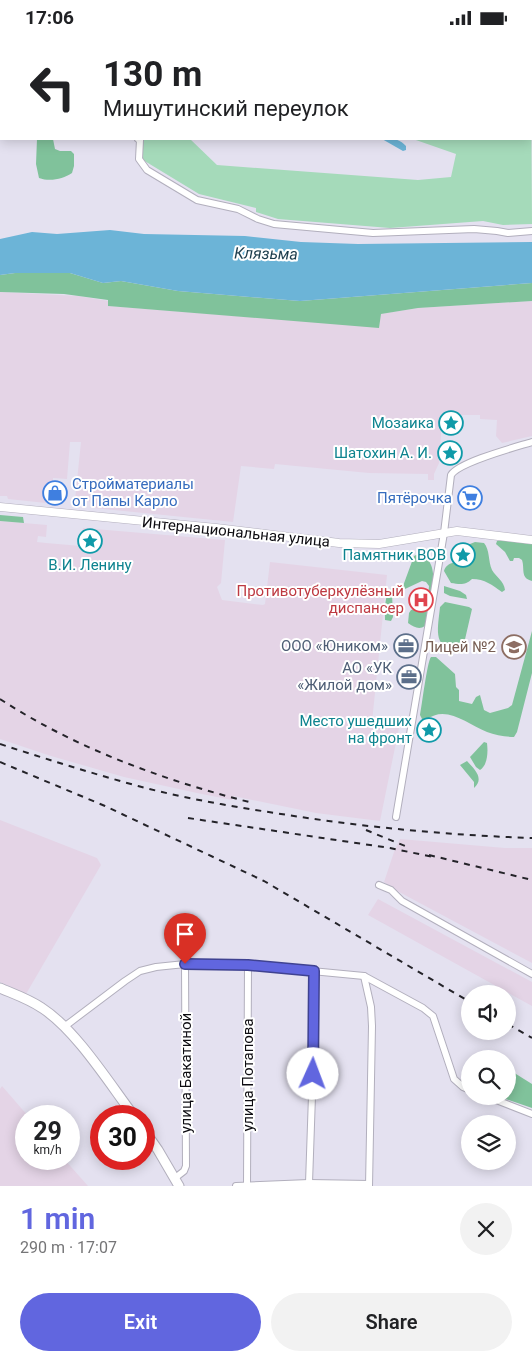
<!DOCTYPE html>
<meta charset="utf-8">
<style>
:root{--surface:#fff;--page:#f2f2f2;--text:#202124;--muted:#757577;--accent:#6166df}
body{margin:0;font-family:Roboto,sans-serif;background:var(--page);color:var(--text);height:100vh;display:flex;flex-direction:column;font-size:19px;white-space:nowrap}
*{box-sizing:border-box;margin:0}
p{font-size:16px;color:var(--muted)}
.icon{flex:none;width:28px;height:28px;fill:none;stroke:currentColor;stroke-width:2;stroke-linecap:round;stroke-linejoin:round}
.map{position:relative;height:1151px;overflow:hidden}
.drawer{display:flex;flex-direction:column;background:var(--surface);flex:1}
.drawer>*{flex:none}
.banner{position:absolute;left:0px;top:0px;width:532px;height:105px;box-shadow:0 2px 12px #0003;background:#fff;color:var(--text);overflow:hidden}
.controls{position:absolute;left:461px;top:950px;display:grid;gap:10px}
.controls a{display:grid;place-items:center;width:55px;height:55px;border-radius:50%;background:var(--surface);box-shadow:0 2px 12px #0003;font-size:25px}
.speed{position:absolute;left:15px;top:1070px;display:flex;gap:10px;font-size:25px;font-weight:700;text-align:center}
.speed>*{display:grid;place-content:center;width:65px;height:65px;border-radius:50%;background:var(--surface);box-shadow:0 2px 12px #0003;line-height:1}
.speed small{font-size:12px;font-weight:400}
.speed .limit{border:8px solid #d22;background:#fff;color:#111}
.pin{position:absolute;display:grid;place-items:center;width:42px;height:42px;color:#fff;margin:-51px -21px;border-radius:50% 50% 50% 0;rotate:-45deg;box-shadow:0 0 5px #0007}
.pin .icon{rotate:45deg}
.me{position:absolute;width:55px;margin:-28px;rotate:2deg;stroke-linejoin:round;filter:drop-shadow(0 0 4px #0008)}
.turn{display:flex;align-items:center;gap:18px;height:105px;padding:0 20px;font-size:22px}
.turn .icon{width:65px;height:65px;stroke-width:2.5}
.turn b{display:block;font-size:35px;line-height:42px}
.round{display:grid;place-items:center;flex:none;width:52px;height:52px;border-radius:26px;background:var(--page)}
.headline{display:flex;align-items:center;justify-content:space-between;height:85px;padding:0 20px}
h1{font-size:30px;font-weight:600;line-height:38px;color:var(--accent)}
.action{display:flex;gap:10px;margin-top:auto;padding:10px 20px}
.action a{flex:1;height:58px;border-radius:30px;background:var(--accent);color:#fff;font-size:20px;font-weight:600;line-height:58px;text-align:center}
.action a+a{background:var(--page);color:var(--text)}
.status{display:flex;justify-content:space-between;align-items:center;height:35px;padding:0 25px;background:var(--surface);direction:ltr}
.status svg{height:14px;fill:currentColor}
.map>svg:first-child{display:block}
</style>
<div class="status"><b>17:06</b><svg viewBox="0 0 49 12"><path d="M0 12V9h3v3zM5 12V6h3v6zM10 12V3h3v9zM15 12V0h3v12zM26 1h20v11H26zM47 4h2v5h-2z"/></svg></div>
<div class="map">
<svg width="532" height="1151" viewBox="0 0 532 1151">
<rect width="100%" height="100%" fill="#e4e1f0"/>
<g fill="#e4d4e6">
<path d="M 0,0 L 130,0 L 1,1 L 0,83 Z"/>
<path d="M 0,257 L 78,261 L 109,266 L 108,271 L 379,292 L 380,279 L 418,273 L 532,266 L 532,401 L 502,408 L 496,401 L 497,385 L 480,384 L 480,380 L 462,380 L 453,382 L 452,386 L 442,385 L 439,428 L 434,439 L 434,445 L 428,445 L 428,439 L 369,438 L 275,429 L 274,434 L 241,431 L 233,487 L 94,473 L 89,466 L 75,465 L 81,407 L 70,407 L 67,444 L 53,443 L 53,448 L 48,447 L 46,468 L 8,464 L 7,461 L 0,461 Z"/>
<path d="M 0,486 L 47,490 L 46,502 L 38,501 L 37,507 L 46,508 L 81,511 L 83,493 L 225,505 L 221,548 L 217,552 L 222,565 L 263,570 L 265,569 L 270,527 L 387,540 L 372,687 L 399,693 L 380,786 L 316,778 L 233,761 L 232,765 L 197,758 L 124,742 L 51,721 L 0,704 Z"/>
<path d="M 0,785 L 97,823 L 101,830 L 26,959 L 0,947 Z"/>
<path d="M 400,804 L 505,813 L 532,813 L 532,928 L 401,858 L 384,847 L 394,817 Z"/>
<path d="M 378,864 L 532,947 L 532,971 L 368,880 Z"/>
<path d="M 2,1051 L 28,1081 L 26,1081 L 26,1124 L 64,1124 L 88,1151 L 0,1151 L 0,1054 Z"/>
</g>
<g fill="#a5daba">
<path d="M 195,0 L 379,0 L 384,1 L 197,1 Z"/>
<path d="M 531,39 L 532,189 L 503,190 L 483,186 L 390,193 L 278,184 L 256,177 L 256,173 L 199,159 L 143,125 L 141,105 L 190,104 L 217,130 L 418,145 L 451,142 L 456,119 L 413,104 L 531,104 Z"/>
</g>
<g fill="#80c29b">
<path d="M 37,104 L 53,104 L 55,114 L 60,116 L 71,116 L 74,119 L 74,131 L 72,138 C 63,144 50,147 39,143 L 36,129 Z"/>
<path d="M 15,238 L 70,238 L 103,248 L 121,246 L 178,256 L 300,266 L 532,248 L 532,266 L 418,273 L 381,279 L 379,293 L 108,271 L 108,265 L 64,259 L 0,257 L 0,240 Z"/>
<path d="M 0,480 L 23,482 L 24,488 L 0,486 Z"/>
<path d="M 501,505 L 532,509 L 532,546 C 520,543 525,534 522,525 L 519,523 L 514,523 L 513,526 L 510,526 L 505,517 L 496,509 L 497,506 Z"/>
<path d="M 475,507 L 484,508 C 490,515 488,526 492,535 C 496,542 504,546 505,555 L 502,557 C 492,550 485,544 472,544 C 465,551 459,549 451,548 L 444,536 C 447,526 458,528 465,524 L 470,509 Z"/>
<path d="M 416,520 C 446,521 429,573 425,591 C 419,595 414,592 408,588 L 409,578 L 411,575 L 424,570 L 428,563 L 429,551 L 426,547 L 422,546 L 405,554 L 403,551 L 414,521 Z"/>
<path d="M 444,551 L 460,556 L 466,560 L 467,564 L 450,561 L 444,558 Z"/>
<path d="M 391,553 L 394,553 L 394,556 L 392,558 L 393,582 L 391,586 L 385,585 C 385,575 384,561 391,553 Z"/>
<path d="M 445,567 L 469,572 L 472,574 L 463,613 C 431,618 438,593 440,572 Z"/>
<path d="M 532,596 L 532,638 L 517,697 L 514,702 C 506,702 495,700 487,697 C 467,689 446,669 426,685 L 422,684 L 420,680 C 422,670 427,627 431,622 L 436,622 L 455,639 L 456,652 L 459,655 L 459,666 L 472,669 L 476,662 L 480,660 L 484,675 L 490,678 L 508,673 L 512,670 Z"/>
<path d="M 484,707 L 487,708 C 488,716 488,730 480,735 L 476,732 L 470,722 Z"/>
<path d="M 467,726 C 474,734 485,743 474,753 L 474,747 L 460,730 Z"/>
<path d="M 508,1034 L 532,1049 L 532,1073 L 497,1061 L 508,1061 Z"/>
</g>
<g fill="#6cb4d7">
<path d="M 382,104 C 392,104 399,103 406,111 L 406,115 L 403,116 Z"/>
<path d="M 110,195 L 144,199 L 245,201 L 301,207 L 358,209 L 532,207 L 532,248 L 300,266 L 178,256 L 121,246 L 103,248 L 70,238 L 15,238 L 0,240 L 0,204 L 32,197 L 57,199 Z"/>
</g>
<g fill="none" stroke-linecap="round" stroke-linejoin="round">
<g stroke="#b2afbd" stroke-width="8">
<g id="minor">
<path d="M 138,104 L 140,105 L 139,124 L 147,135 L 197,165 L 238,174 L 258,184 L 274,189 L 373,198 L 474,194 L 497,196 L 508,198 L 532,196"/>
<path d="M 396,782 L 444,498 L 451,440 C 459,427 516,412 532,407"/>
<path d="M 379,850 L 391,855 L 402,866 L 532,939"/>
<path d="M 364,941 L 371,972 L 372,991 L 369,1151"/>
<path d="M 64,992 L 125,946 L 140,936 L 156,932 L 185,929 L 248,930 L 364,941 L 423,973 L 433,981 L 454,1044 L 463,1052 L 470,1055"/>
<path d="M 486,1061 L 532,1079"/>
<path d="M 175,1143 L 184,1136 L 186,1131 L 185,929"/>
<path d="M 309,1148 L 314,1002 L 314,936"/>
<path d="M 236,1151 L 309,1148 L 369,1149"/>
<path d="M 247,1151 L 248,930"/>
</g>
</g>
<g stroke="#b2afbd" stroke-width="9">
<path id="tertiary" d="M 0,472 L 216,493 L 339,508 L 379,509 L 457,496 L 532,505"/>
</g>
<g stroke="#b2afbd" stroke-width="11">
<g id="secondary">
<path d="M 139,0 L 139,1"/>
<path d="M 0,90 L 1,89"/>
<path d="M 0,953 C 14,959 29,964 42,973 C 76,995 109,1048 134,1081"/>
<path d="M 144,1095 L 158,1115 L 179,1151"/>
</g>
</g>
<use href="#minor" stroke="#fff" stroke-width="6"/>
<use href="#tertiary" stroke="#fff" stroke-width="8"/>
<use href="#secondary" stroke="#fff" stroke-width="9"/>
<g stroke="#242329" stroke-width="2" stroke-dasharray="6 6" stroke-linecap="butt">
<path d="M 0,664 C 75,713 163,745 249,767"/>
<path d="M 0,709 C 46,724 91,738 138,751 C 183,763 229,771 275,778 C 361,792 446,800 532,803"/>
<path d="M 0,727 L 105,771 L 264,846 L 470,967"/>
<path d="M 188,783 L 390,813 L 433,822"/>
<path d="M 366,795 L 405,811"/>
<path d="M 429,820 L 532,845"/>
<path d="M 508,989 L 532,1003"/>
</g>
</g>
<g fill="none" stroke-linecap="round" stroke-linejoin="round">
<g stroke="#3f4291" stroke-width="12">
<path id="route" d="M 185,929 L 248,930 L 314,936 L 313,1039"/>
</g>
<use href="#route" stroke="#6166df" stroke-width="9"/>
</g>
<defs>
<g id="sight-ring" transform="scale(1.25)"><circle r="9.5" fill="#fff" stroke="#0f9aa8" stroke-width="1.5"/><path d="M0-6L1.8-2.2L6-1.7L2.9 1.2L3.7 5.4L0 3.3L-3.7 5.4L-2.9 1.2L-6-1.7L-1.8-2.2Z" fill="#0f9aa8"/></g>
<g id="shop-ring" transform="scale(1.25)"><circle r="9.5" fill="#fff" stroke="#3f7fe0" stroke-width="1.5"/><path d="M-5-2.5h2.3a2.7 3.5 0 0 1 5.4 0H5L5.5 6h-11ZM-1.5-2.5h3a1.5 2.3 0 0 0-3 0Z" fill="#3f7fe0"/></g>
<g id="supermarket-ring" transform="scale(1.25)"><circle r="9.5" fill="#fff" stroke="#3f7fe0" stroke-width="1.5"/><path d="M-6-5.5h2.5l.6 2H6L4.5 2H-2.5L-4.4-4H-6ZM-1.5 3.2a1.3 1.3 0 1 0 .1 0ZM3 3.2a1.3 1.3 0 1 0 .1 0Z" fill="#3f7fe0"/></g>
<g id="hospital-ring" transform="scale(1.25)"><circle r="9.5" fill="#fff" stroke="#e0444e" stroke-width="1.5"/><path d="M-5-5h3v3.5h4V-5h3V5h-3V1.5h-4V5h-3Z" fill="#e0444e"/></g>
<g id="office-ring" transform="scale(1.25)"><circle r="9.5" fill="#fff" stroke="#5c6f8a" stroke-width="1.5"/><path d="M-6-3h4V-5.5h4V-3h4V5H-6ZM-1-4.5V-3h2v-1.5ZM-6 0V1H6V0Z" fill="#5c6f8a"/></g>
<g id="school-ring" transform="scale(1.25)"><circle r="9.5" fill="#fff" stroke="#8d6e63" stroke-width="1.5"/><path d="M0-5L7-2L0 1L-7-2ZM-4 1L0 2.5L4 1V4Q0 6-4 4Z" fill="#8d6e63"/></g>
</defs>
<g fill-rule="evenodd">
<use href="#sight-ring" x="451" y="388"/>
<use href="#sight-ring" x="450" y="418"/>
<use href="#shop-ring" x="55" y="458"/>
<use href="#supermarket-ring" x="470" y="463"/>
<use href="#sight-ring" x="90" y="506"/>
<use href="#sight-ring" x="463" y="520"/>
<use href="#hospital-ring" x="421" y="565"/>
<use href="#office-ring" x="406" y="611"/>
<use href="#school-ring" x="514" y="612"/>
<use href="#office-ring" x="409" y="642"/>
<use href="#sight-ring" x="429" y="695"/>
</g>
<g text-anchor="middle" stroke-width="4" stroke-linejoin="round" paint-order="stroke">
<g font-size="15" fill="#0d838f" stroke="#fff" text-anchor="end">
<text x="434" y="393">Мозаика</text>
<text x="432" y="423">Шатохин А. И.</text>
<text x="446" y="525">Памятник ВОВ</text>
<text x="90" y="535" text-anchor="middle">В.И. Ленину</text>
<text x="412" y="691">Место ушедших<tspan x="412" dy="17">на фронт</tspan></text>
</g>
<g font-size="15" fill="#366cbe" stroke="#fff" text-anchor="start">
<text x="72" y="454">Стройматериалы<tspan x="72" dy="17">от Папы Карло</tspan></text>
<text x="452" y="468" text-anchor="end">Пятёрочка</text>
</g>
<g font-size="15" fill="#0d0c11" stroke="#fff">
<text transform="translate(236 497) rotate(6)" y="5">Интернациональная улица</text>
<text transform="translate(186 1038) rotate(-90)" y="5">улица Бакатиной</text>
<text transform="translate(248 1040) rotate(-90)" y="5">улица Потапова</text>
</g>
<g font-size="15" fill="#be3a42" stroke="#fff" text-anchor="end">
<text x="404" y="561">Противотуберкулёзный<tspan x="404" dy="17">диспансер</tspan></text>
</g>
<g font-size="15" fill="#4e5e75" stroke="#fff" text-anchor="end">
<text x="388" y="616">ООО «Юником»</text>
<text x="392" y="638">АО «УК<tspan x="392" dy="17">«Жилой дом»</tspan></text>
</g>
<g font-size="15" fill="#785e54" stroke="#fff" text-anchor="end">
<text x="496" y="617">Лицей №2</text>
</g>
<g font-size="16" font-style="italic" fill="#1c3d4d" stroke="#fff">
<text transform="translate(266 218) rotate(1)" y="6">Клязьма</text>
</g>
</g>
</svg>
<div class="controls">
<a><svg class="icon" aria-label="sound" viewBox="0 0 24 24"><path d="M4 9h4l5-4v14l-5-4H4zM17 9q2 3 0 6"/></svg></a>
<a><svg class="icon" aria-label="search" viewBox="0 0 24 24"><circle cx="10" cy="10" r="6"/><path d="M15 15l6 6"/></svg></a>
<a><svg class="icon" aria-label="layers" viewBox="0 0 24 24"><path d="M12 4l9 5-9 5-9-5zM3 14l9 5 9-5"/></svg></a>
</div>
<div class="speed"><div>29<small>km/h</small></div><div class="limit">30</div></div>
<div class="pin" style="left:185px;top:929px;background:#d93025"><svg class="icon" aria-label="arrive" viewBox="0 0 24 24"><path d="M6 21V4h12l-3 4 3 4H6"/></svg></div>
<svg class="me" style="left:313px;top:1039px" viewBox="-20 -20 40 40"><circle r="19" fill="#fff"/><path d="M0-13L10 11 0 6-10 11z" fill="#6166df"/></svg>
<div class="banner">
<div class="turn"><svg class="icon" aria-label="left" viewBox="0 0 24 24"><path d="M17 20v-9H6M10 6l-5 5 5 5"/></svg><div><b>130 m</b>Мишутинский переулок</div></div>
</div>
</div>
<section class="drawer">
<div class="headline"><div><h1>1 min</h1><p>290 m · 17:07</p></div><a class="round"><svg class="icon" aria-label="close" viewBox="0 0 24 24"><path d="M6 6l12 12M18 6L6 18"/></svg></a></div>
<div class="action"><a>Exit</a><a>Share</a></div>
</section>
